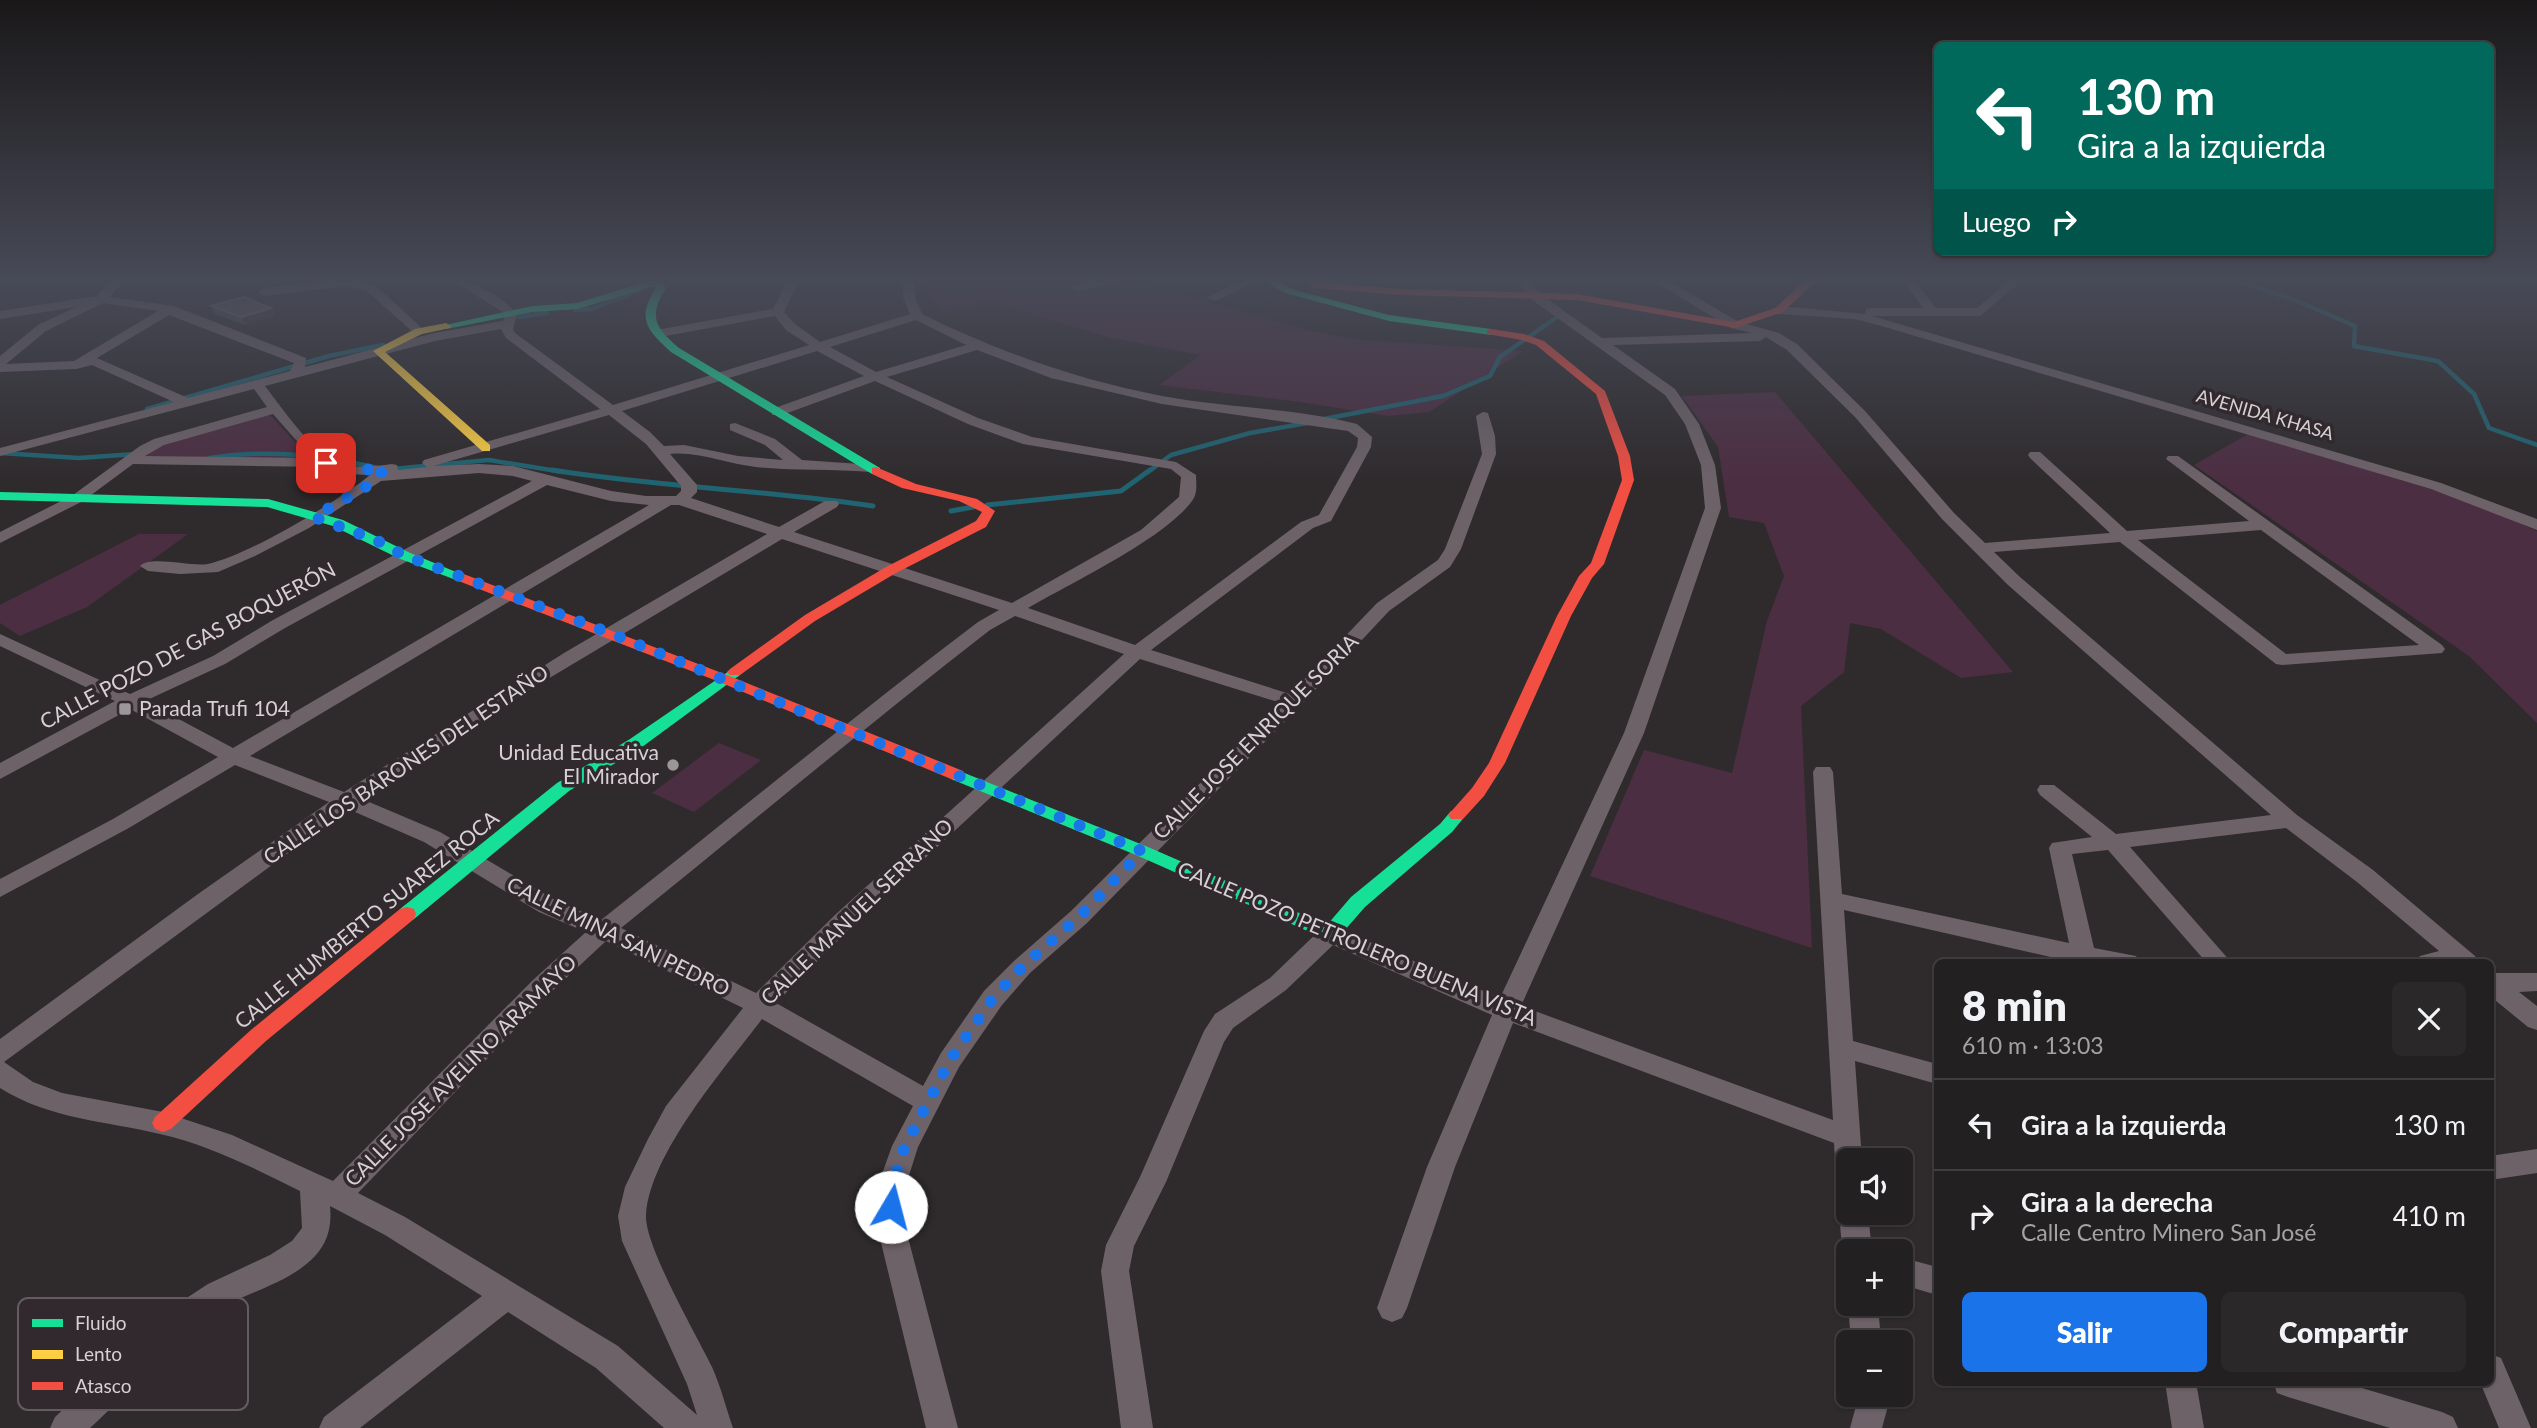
<!DOCTYPE html>
<html lang="es">
<meta charset="utf-8">
<style>
:root{--surface:#232022;--page:#2b282a;--text:#f1f3f6;--muted:#a3a3a5;--line:#403e40;--accent:#1a73e8}
body{margin:0;font-family:Lato,sans-serif;background:var(--page);color:var(--text);height:100vh;display:flex;flex-direction:column;font-size:26px;white-space:nowrap}
*{box-sizing:border-box;margin:0}
p{font-size:23px;color:var(--muted)}
.icon{flex:none;width:38px;height:38px;fill:none;stroke:currentColor;stroke-width:2;stroke-linecap:round;stroke-linejoin:round}
.map{position:relative;flex:1;overflow:hidden}
.sheet{position:absolute;left:1934px;top:959px;width:560px;height:427px;display:flex;flex-direction:column;background:var(--surface);border-radius:10px;box-shadow:0 2px 5px #0004,0 0 0 2px var(--line)}
.sheet>*{flex:none}
.top-card{position:absolute;left:1934px;top:42px;width:560px;height:214px;border-radius:10px;box-shadow:0 2px 5px #0004,0 0 0 2px var(--line);background:#00695c;color:#fff;overflow:hidden}
.controls{position:absolute;left:1836px;top:1148px;display:grid;gap:14px}
.controls a{display:grid;place-items:center;width:77px;height:77px;border-radius:10px;background:var(--surface);box-shadow:0 2px 5px #0004,0 0 0 2px var(--line);font-size:35px}
.pin{position:absolute;display:grid;place-items:center;width:60px;height:60px;color:#fff;margin:-30px;border-radius:14px;box-shadow:0 4px 10px #0006}
.me{position:absolute;width:77px;margin:-38px;rotate:8deg;stroke-linejoin:round;filter:drop-shadow(0 0 5px #0008)}
.turn{display:flex;align-items:center;gap:24px;height:147px;padding:0 28px;font-size:32px}
.turn .icon{width:91px;height:91px;stroke-width:2.5}
.turn b{display:block;font-size:49px;line-height:60px}
.then{display:flex;align-items:center;height:66px;padding:0 28px;background:#0003;gap:14px;font-size:26px}
.round{display:grid;place-items:center;flex:none;width:74px;height:74px;border-radius:10px;background:var(--page)}
.headline{display:flex;align-items:center;justify-content:space-between;height:119px;padding:0 28px}
h1{font-size:42px;font-weight:800;line-height:52px}
.cta{display:flex;gap:14px;margin-top:auto;padding:14px 28px}
.cta a{flex:1;height:80px;border-radius:10px;background:var(--accent);color:#fff;font-size:28px;font-weight:800;line-height:80px;text-align:center}
.cta a+a{background:var(--page);color:var(--text)}
ul{padding:0;list-style:none}
li{display:flex;align-items:center;gap:21px;height:91px;padding:0 28px;border-top:2px solid var(--line)}
li div{flex:1}
li b{display:block;font-size:26px}
li em{font-style:normal}
.map>svg:first-child{display:block}
</style>
<div class="map">
<svg width="2537" height="1428" viewBox="0 0 2537 1428">
<rect width="100%" height="100%" fill="#2f2b2d"/>
<g fill="#4c2e42">
<path d="M 921,281 L 1133,281 L 1307,330 L 1352,339 L 1523,351 L 1429,412 L 1388,416 L 1301,402 L 1159,385 L 1201,355 L 1111,338 L 988,301 L 949,311 L 934,303 Z"/>
<path d="M 1775,392 L 2013,672 L 1961,678 L 1881,629 L 1850,623 L 1844,672 L 1801,706 L 1812,948 L 1590,876 L 1644,750 L 1732,773 L 1767,621 L 1784,576 L 1764,523 L 1729,517 L 1718,447 L 1682,396 Z"/>
<path d="M 267,415 L 272,417 L 310,459 L 145,456 L 165,443 Z"/>
<path d="M 2248,434 L 2467,500 L 2537,531 L 2537,723 L 2469,656 L 2194,465 Z"/>
<path d="M 139,534 L 188,534 L 87,607 L 20,636 L 0,623 L 0,605 Z"/>
<path d="M 719,743 L 761,760 L 694,812 L 652,793 Z"/>
</g>
<g fill="none" stroke-linecap="round" stroke-linejoin="round">
<g stroke="#206371" stroke-width="4.5">
<path d="M 2238,281 L 2297,301 L 2355,326 L 2354,346 L 2438,361 L 2474,394 L 2489,428 L 2537,445"/>
<path d="M 575,310 L 592,309 L 641,290"/>
<path d="M 519,317 L 547,313"/>
<path d="M 147,409 L 329,356 L 383,345"/>
<path d="M 1324,419 L 1443,396 L 1490,376 L 1500,357 L 1560,315"/>
<path d="M 0,453 L 79,458 L 136,454"/>
<path d="M 209,458 C 267,449 321,455 378,468"/>
<path d="M 392,469 L 489,460 L 563,472"/>
<path d="M 1148,472 L 1171,455 L 1250,433 L 1307,423"/>
</g>
<g stroke="#206371" stroke-width="5">
<path d="M 552,470 C 659,487 766,490 873,506"/>
<path d="M 987,505 L 1121,491 L 1150,470"/>
<path d="M 951,511 L 973,507"/>
</g>
<g fill="#6e6269" fill-rule="evenodd">
<path d="M 110,281 L 123,281 L 110,297 L 174,306 L 306,358 L 305,367 L 434,333 L 503,321 L 505,315 L 503,312 L 453,281 C 474,281 505,297 517,315 L 513,329 L 515,333 L 613,405 L 809,345 L 786,330 L 775,316 L 660,337 L 654,333 L 656,330 L 773,309 L 787,281 L 799,281 L 784,312 L 795,324 L 820,342 L 910,314 L 903,297 L 903,281 L 915,281 L 915,297 L 922,314 C 999,352 1078,380 1162,396 C 1227,408 1294,408 1357,424 L 1372,437 L 1371,447 L 1331,521 L 1313,528 L 1151,650 L 1290,694 L 1377,603 L 1438,560 L 1445,549 L 1482,454 L 1476,416 L 1483,412 L 1488,413 L 1495,436 L 1496,454 L 1461,549 L 1450,567 L 1389,611 L 1301,705 L 1087,923 L 1030,973 L 1002,1005 L 959,1067 L 918,1147 L 905,1188 L 905,1226 L 958,1428 L 926,1428 L 877,1226 L 877,1188 L 892,1146 L 913,1106 L 762,1019 C 725,1068 650,1153 646,1215 C 644,1245 697,1336 712,1367 C 721,1387 726,1408 733,1428 L 664,1428 L 596,1368 L 508,1312 L 360,1428 L 319,1428 L 324,1417 L 482,1296 L 385,1235 L 330,1206 C 332,1225 328,1242 315,1256 C 288,1285 243,1292 212,1314 C 167,1346 131,1391 90,1428 L 50,1428 L 55,1417 L 179,1303 L 208,1284 L 270,1255 L 292,1241 L 302,1228 L 300,1191 C 256,1169 209,1145 160,1134 C 106,1121 49,1119 0,1088 L 0,1039 L 198,894 L 329,802 L 235,765 L 127,829 L 0,897 L 0,879 L 113,819 L 218,757 L 130,709 L 0,779 L 0,763 L 115,701 L 0,646 L 0,634 L 130,694 L 213,656 L 273,620 L 532,481 L 513,476 L 479,473 L 381,481 L 309,528 L 255,556 L 218,572 L 180,574 L 148,571 L 140,566 C 150,555 191,567 208,564 C 249,555 337,502 370,475 L 347,474 L 325,467 L 133,464 L 83,501 L 0,543 L 0,532 L 73,495 L 140,446 L 154,439 L 267,407 L 254,389 L 0,456 L 0,448 L 174,402 L 92,365 L 76,369 L 0,372 L 0,356 L 38,325 L 76,307 L 0,319 L 0,311 L 97,296 ZM 103,303 L 158,311 L 74,361 L 6,364 L 46,331 ZM 169,315 L 294,363 L 290,371 L 188,398 L 97,358 ZM 916,320 L 966,345 L 876,372 L 830,347 ZM 501,329 L 506,338 L 600,409 L 424,460 L 422,463 L 427,467 L 398,470 L 397,465 L 392,464 C 376,466 358,469 342,464 C 314,456 283,409 265,386 L 435,341 ZM 977,350 L 1051,378 L 1162,404 L 1348,431 L 1358,438 L 1357,447 L 1319,515 L 1301,522 L 1135,645 L 1028,608 C 1071,583 1164,539 1192,501 C 1198,493 1196,484 1196,475 L 1176,462 L 1032,437 L 978,418 L 887,377 ZM 817,351 L 864,376 L 772,409 L 772,415 L 782,415 L 875,381 L 968,424 L 1023,444 L 1171,469 L 1181,477 L 1179,497 L 1141,530 L 1012,603 L 794,532 L 837,507 L 839,504 L 837,501 L 825,501 L 779,527 L 691,498 L 697,492 L 697,485 L 670,454 C 698,451 727,464 756,467 C 794,471 832,469 870,472 L 875,471 L 877,468 L 875,465 L 802,460 L 775,439 L 735,423 L 730,424 L 730,430 L 765,445 L 783,460 L 738,456 L 684,445 L 664,446 L 650,432 L 622,411 ZM 273,414 L 312,458 L 145,456 L 164,445 ZM 609,415 L 646,444 L 681,486 L 681,491 L 676,496 L 646,496 L 611,491 L 513,466 L 479,464 L 433,466 ZM 547,485 L 611,501 L 649,505 L 233,748 L 145,701 L 225,664 L 285,628 ZM 671,505 L 679,505 L 767,534 L 564,653 L 344,792 L 250,756 ZM 782,539 L 999,610 L 978,622 C 850,719 727,821 601,920 L 555,900 L 440,832 L 362,799 L 526,692 ZM 1015,616 L 1124,654 L 836,914 L 756,993 L 621,928 C 744,829 865,727 990,630 ZM 1140,659 L 1281,703 L 1071,911 L 1014,961 L 984,991 L 941,1053 L 923,1086 L 776,1003 L 852,926 ZM 348,809 L 424,842 L 539,912 L 586,932 L 533,980 L 333,1181 L 232,1135 L 163,1112 L 62,1093 L 33,1082 L 4,1062 ZM 606,941 L 743,1008 L 666,1106 L 648,1139 L 625,1187 L 618,1216 L 622,1241 L 687,1384 L 697,1415 L 618,1346 L 405,1217 L 358,1193 L 549,994 Z"/>
<path d="M 326,281 L 365,281 L 363,283 L 376,286 L 425,331 L 419,335 L 415,334 L 368,292 L 347,286 L 264,296 L 258,292 L 264,288 Z"/>
<path d="M 1091,281 L 1123,281 L 1077,291 L 1071,287 Z"/>
<path d="M 1240,281 L 1257,281 L 1216,301 L 1206,298 Z"/>
<path d="M 1517,281 L 1529,281 L 1539,293 L 1602,338 L 1752,333 L 1731,328 L 1654,281 L 1669,281 L 1739,322 L 1779,333 L 1797,344 L 1865,411 L 1954,513 L 1985,543 L 2110,533 L 2030,458 L 2028,455 L 2030,452 L 2040,452 L 2127,531 L 2249,521 L 2166,459 L 2168,456 L 2178,456 L 2442,645 L 2445,649 L 2442,653 L 2282,665 L 2276,664 L 2120,542 L 1994,552 L 2020,577 L 2297,815 L 2373,870 L 2475,956 L 2479,962 L 2416,962 L 2420,956 L 2439,951 L 2357,882 L 2286,828 L 2130,847 L 2231,962 L 2206,962 L 2108,850 L 2072,854 L 2094,948 L 2136,956 L 2140,962 L 2073,962 L 1844,910 L 1853,1041 L 1937,1064 L 1937,1084 L 1855,1061 L 1862,1160 L 1848,1160 L 1848,1171 L 1839,1168 L 1835,1160 L 1834,1143 L 1513,1023 L 1455,1167 L 1407,1308 L 1402,1318 L 1392,1322 L 1382,1318 L 1377,1308 L 1427,1167 L 1492,1015 L 1333,945 L 1286,990 L 1233,1028 L 1224,1042 L 1166,1182 L 1134,1246 L 1129,1271 L 1153,1428 L 1121,1428 L 1101,1271 L 1106,1245 L 1140,1177 L 1204,1031 L 1215,1014 L 1270,978 L 1322,928 L 1330,925 L 1500,998 L 1624,733 L 1705,508 L 1701,465 L 1685,424 L 1665,395 L 1531,299 ZM 1766,337 L 1787,350 L 1855,417 L 1942,519 L 2008,585 L 2271,815 L 2116,834 L 2054,785 L 2040,785 L 2037,790 L 2040,795 L 2092,837 L 2052,843 L 2049,848 L 2069,943 L 1842,894 L 1833,772 L 1830,767 L 1816,767 L 1813,772 L 1833,1120 L 1521,1006 L 1644,733 L 1721,508 L 1715,465 L 1699,424 L 1675,389 L 1613,345 L 1760,341 ZM 2261,530 L 2419,645 L 2286,654 L 2138,540 Z"/>
<path d="M 1903,281 L 1915,281 L 1936,308 L 1977,308 L 2008,281 L 2021,281 L 1980,316 L 1872,316 L 2441,483 L 2537,519 L 2537,530 L 2431,489 L 1878,325 L 1855,319 L 1779,314 L 1773,310 L 1779,306 L 1865,314 L 1866,309 L 1870,308 L 1923,308 Z"/>
<path d="M 2490,973 L 2537,973 L 2537,991 L 2519,992 L 2537,1006 L 2537,1030 L 2528,1027 L 2490,996 Z"/>
<path d="M 2537,1149 L 2537,1173 L 2490,1180 L 2490,1156 Z"/>
<path d="M 1848,1203 L 1848,1213 L 1868,1213 L 1872,1251 L 1848,1251 L 1848,1260 C 1841,1245 1837,1220 1844,1204 Z"/>
<path d="M 1900,1257 L 1937,1267 L 1937,1295 L 1900,1284 Z"/>
<path d="M 1848,1304 L 1878,1304 L 1881,1342 L 1851,1342 Z"/>
<path d="M 2490,1354 L 2501,1358 L 2531,1428 L 2499,1428 L 2480,1382 L 2490,1382 Z"/>
<path d="M 2165,1382 L 2196,1382 L 2204,1428 L 2172,1428 Z"/>
<path d="M 2273,1382 L 2342,1382 L 2442,1412 L 2453,1417 L 2458,1428 L 2390,1428 L 2288,1397 L 2277,1393 Z"/>
<path d="M 1856,1395 L 1886,1395 L 1888,1406 L 1882,1428 L 1850,1428 L 1856,1406 Z"/>
</g>
<g fill="#16e098" fill-rule="evenodd">
<path d="M 648,281 L 661,281 L 666,288 C 648,317 655,327 679,348 L 880,468 L 880,474 L 872,474 L 671,352 C 647,330 636,319 656,288 L 654,286 L 578,309 L 532,312 L 446,329 L 441,326 L 532,306 L 577,303 Z"/>
<path d="M 1265,281 L 1278,281 L 1291,289 L 1389,315 L 1491,329 L 1496,332 L 1491,335 L 1389,321 L 1285,293 Z"/>
<path d="M 0,492 L 268,499 L 343,520 L 408,552 L 468,577 L 466,580 L 456,580 L 398,558 L 333,526 L 267,507 L 0,500 Z"/>
<path d="M 735,667 L 743,672 L 740,675 L 642,747 L 569,791 L 414,919 L 407,921 L 400,919 L 398,914 L 400,909 L 557,783 L 630,739 Z"/>
<path d="M 957,770 L 1148,847 L 1327,925 L 1351,897 L 1440,824 L 1451,811 L 1463,811 L 1466,815 L 1452,832 L 1365,907 L 1337,939 L 1330,941 L 1136,855 L 951,779 L 949,775 Z"/>
</g>
<path fill="#ffcf43" fill-rule="evenodd" d="M 446,323 L 451,326 L 450,328 L 422,334 L 385,352 L 490,445 L 490,451 L 482,451 L 373,351 L 415,329 Z"/>
<g fill="#f24e42" fill-rule="evenodd">
<path d="M 1805,281 L 1816,281 L 1783,312 L 1735,328 L 1577,300 L 1402,295 L 1314,288 L 1309,285 L 1314,282 L 1402,289 L 1577,294 L 1734,322 L 1775,308 Z"/>
<path d="M 1491,329 L 1524,334 L 1544,341 L 1605,391 L 1630,456 L 1634,480 L 1604,564 L 1592,578 L 1571,616 L 1505,763 L 1484,796 L 1463,819 L 1451,819 L 1448,815 L 1472,788 L 1489,763 L 1557,616 L 1579,576 L 1591,563 L 1622,480 L 1618,456 L 1596,394 L 1536,345 L 1522,340 L 1487,334 L 1487,330 Z"/>
<path d="M 876,467 L 916,484 L 977,499 L 995,511 L 986,527 L 896,573 L 815,621 L 740,675 L 730,675 L 727,672 L 730,669 L 805,615 L 886,567 L 976,521 L 982,512 L 959,501 L 902,488 L 872,474 L 872,468 Z"/>
<path d="M 461,573 L 727,675 L 963,771 L 965,775 L 963,779 L 951,779 L 717,681 L 456,580 L 454,577 L 456,574 Z"/>
<path d="M 407,907 L 414,909 L 416,914 L 414,919 L 266,1041 L 171,1129 L 163,1132 L 155,1129 L 152,1123 L 155,1117 L 252,1029 L 400,909 Z"/>
</g>
</g>
<path fill="#4e4b4d" d="M 211,306 L 271,308 L 275,316 L 245,325 L 215,314 Z"/>
<path fill="#3c383a" d="M 271,308 L 275,316 L 245,325 L 241,317 Z"/>
<path fill="#5d595b" stroke="#706c6e" stroke-width="2" d="M 244,297 L 271,308 L 241,317 L 211,306 Z"/>
<linearGradient id="sky" x2="0" y2="1"><stop stop-color="#1a1819"/><stop offset="0.58" stop-color="#474a57"/><stop offset="1" stop-color="#474a57" stop-opacity="0"/></linearGradient>
<rect width="2537" height="481" fill="url(#sky)"/>
<g fill="none" stroke-linecap="round" stroke-linejoin="round">
<path stroke="#1a73e8" stroke-width="12" stroke-dasharray="0 21.6" d="M 326,463 L 348,470 L 385,469 L 367,486 L 314,517 L 376,540 L 403,555 L 610,633 L 1142,851 L 1079,917 L 1022,967 L 993,998 L 950,1060 L 905,1146 L 891,1188 L 891,1207"/>
</g>
<g fill="#9c9699" stroke="#31292e" stroke-width="2.5">
<rect x="118" y="702" width="14" height="14" rx="3.5"/>
<circle cx="673" cy="765" r="7"/>
</g>
<g text-anchor="middle" stroke-width="7" stroke-linejoin="round" paint-order="stroke">
<g font-size="18" fill="#d6d0d3" stroke="#31292e">
<text transform="translate(2265 415) rotate(16)" y="6">AVENIDA KHASA</text>
</g>
<g font-size="21" fill="#d6d0d3" stroke="#31292e">
<text transform="translate(188 646) rotate(-28)" y="7">CALLE POZO DE GAS BOQUERÓN</text>
<text transform="translate(1256 737) rotate(-45)" y="7">CALLE JOSE ENRIQUE SORIA</text>
<text transform="translate(406 765) rotate(-34)" y="7">CALLE LOS BARONES DEL ESTAÑO</text>
<text transform="translate(857 912) rotate(-44)" y="7">CALLE MANUEL SERRANO</text>
<text transform="translate(367 920) rotate(-39)" y="7">CALLE HUMBERTO SUAREZ ROCA</text>
<text transform="translate(618 937) rotate(26)" y="7">CALLE MINA SAN PEDRO</text>
<text transform="translate(1357 944) rotate(23)" y="7">CALLE POZO PETROLERO BUENA VISTA</text>
<text transform="translate(461 1071) rotate(-45)" y="7">CALLE JOSE AVELINO ARAMAYO</text>
</g>
<g font-size="21" fill="#d6d0d3" stroke="#31292e" text-anchor="start">
<text x="139" y="716">Parada Trufi 104</text>
<text x="659" y="760" text-anchor="end">Unidad Educativa<tspan x="659" dy="24">El Mirador</tspan></text>
</g>
</g>
<rect x="18" y="1298" width="230" height="112" rx="10" fill="#31292e" stroke="#635b60" stroke-width="2"/>
<rect x="32" y="1319" width="31" height="8" fill="#16e098"/>
<rect x="32" y="1350" width="31" height="9" fill="#ffcf43"/>
<rect x="32" y="1382" width="31" height="8" fill="#f24e42"/>
<g font-size="19" fill="#d6d0d3">
<text x="75" y="1330">Fluido</text>
<text x="75" y="1361">Lento</text>
<text x="75" y="1393">Atasco</text>
</g>
</svg>
<div class="controls">
<a><svg class="icon" aria-label="sound" viewBox="0 0 24 24"><path d="M4 9h4l5-4v14l-5-4H4zM17 9q2 3 0 6"/></svg></a>
<a>+</a>
<a>−</a>
</div>
<div class="pin" style="left:326px;top:463px;background:#d93025"><svg class="icon" aria-label="arrive" viewBox="0 0 24 24"><path d="M6 21V4h12l-3 4 3 4H6"/></svg></div>
<svg class="me" style="left:891px;top:1207px" viewBox="-20 -20 40 40"><circle r="19" fill="#fff"/><path d="M0-13L10 11 0 6-10 11z" fill="#1a73e8"/></svg>
<div class="top-card">
<div class="turn"><svg class="icon" aria-label="left" viewBox="0 0 24 24"><path d="M17 20v-9H6M10 6l-5 5 5 5"/></svg><div><b>130 m</b>Gira a la izquierda</div></div>
<div class="then">Luego<svg class="icon" aria-label="right" viewBox="0 0 24 24"><path d="M7 20v-9h11M14 6l5 5-5 5"/></svg></div>
</div>
<section class="sheet">
<div class="headline"><div><h1>8 min</h1><p>610 m · 13:03</p></div><a class="round"><svg class="icon" aria-label="close" viewBox="0 0 24 24"><path d="M6 6l12 12M18 6L6 18"/></svg></a></div>
<ul>
<li><svg class="icon" aria-label="left" viewBox="0 0 24 24"><path d="M17 20v-9H6M10 6l-5 5 5 5"/></svg><div><b>Gira a la izquierda</b></div><em>130 m</em></li>
<li><svg class="icon" aria-label="right" viewBox="0 0 24 24"><path d="M7 20v-9h11M14 6l5 5-5 5"/></svg><div><b>Gira a la derecha</b><p>Calle Centro Minero San José</p></div><em>410 m</em></li>
</ul>
<div class="cta"><a>Salir</a><a>Compartir</a></div>
</section>
</div>
